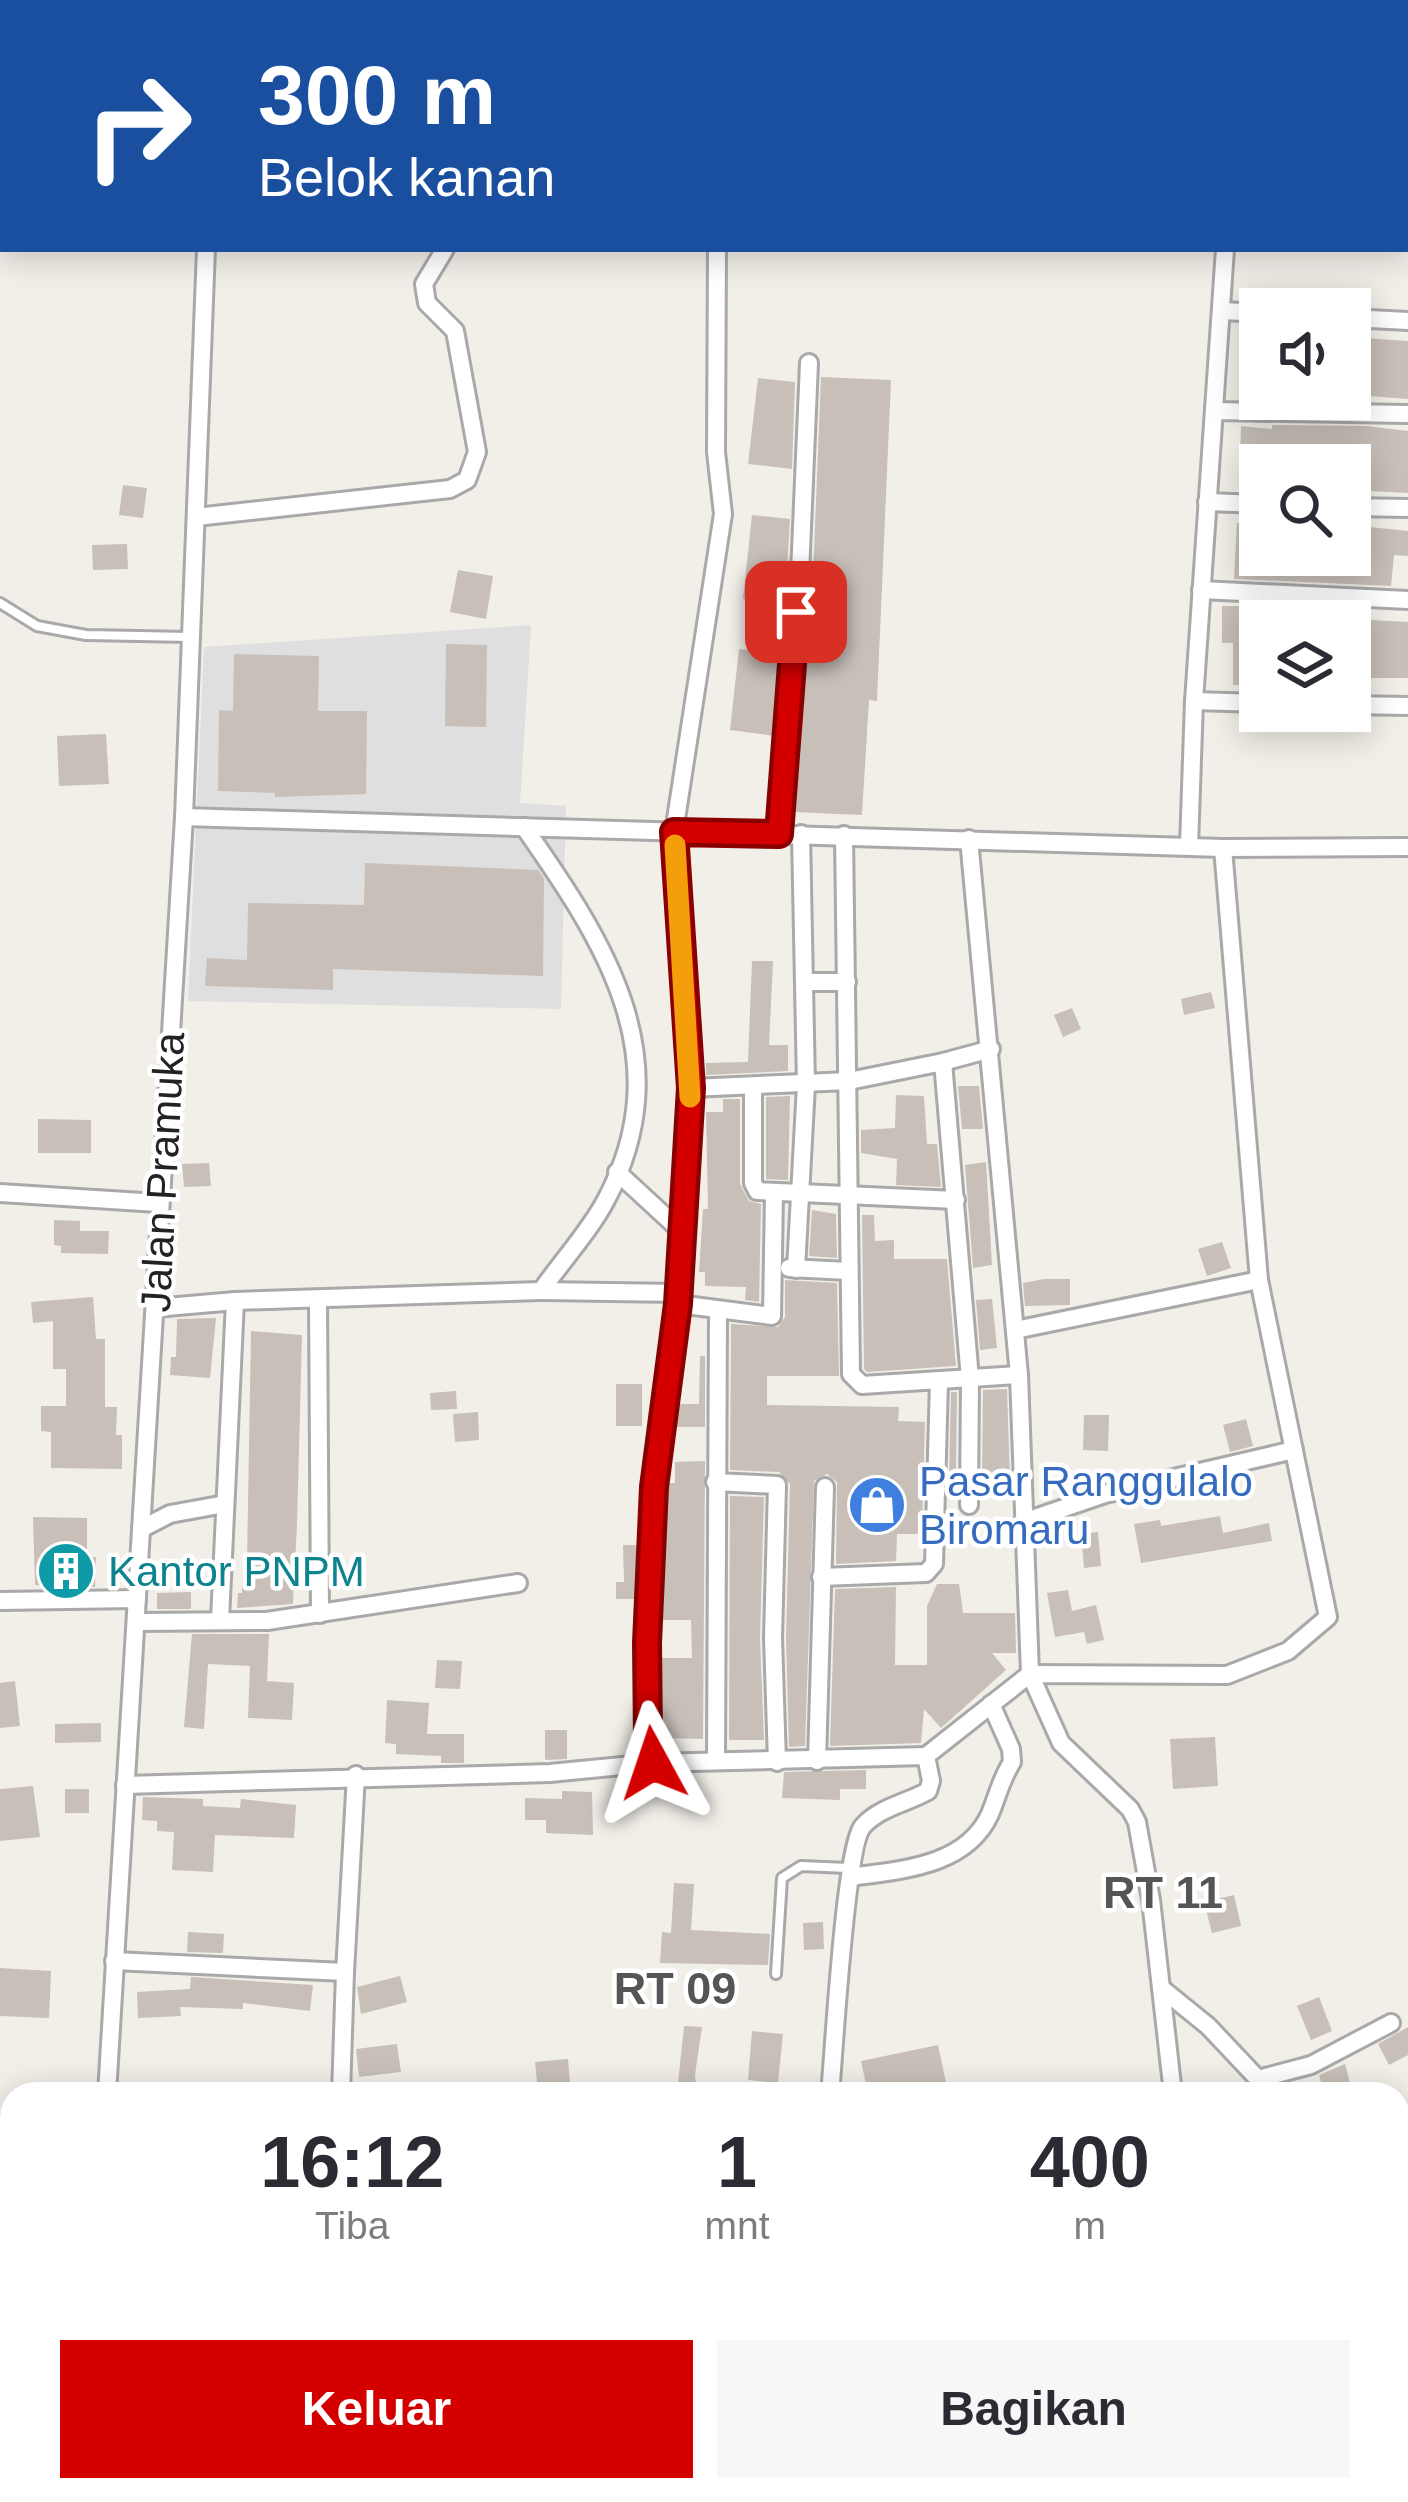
<!DOCTYPE html>
<html lang="id">
<style>
:root{--surface:#fff;--page:#f7f7f7;--text:#2b2b33;--muted:#7c7c81;--accent:#d40000}
body{margin:0;font-family:Arial,sans-serif;background:var(--page);color:var(--text);height:100vh;display:flex;flex-direction:column;font-size:45px;white-space:nowrap}
*{box-sizing:border-box;margin:0}
p{font-size:39px;color:var(--muted)}
.icon{flex:none;width:66px;height:66px;fill:none;stroke:currentColor;stroke-width:2;stroke-linecap:round;stroke-linejoin:round}
.map{position:relative;flex:1;overflow:hidden}
.panel{position:absolute;left:0px;top:2082px;width:1410px;height:420px;display:flex;flex-direction:column;background:var(--surface);border-radius:36px 36px 0 0;box-shadow:0 6px 30px #0003}
.panel>*{flex:none}
.hud{position:absolute;left:0px;top:0px;width:1410px;height:252px;box-shadow:0 6px 30px #0003;background:#1a4fa0;color:#fff;overflow:hidden}
.fabs{position:absolute;left:1239px;top:288px;display:grid;gap:24px}
.fabs a{display:grid;place-items:center;width:132px;height:132px;border-radius:0px;background:var(--surface);box-shadow:0 6px 30px #0003;font-size:60px}
.pin{position:absolute;display:grid;place-items:center;width:102px;height:102px;color:#fff;margin:-51px;border-radius:24px;box-shadow:0 6px 18px #0006}
.me{position:absolute;width:132px;margin:-66px;rotate:355deg;stroke-linejoin:round;filter:drop-shadow(0 0 9px #0008)}
.turn{display:flex;align-items:center;gap:42px;height:252px;padding:0 60px;font-size:54px}
.turn .icon{width:156px;height:156px;stroke-width:2.5}
.turn b{display:block;font-size:84px;line-height:102px}
.eta{display:flex;justify-content:space-evenly;align-items:center;height:204px;text-align:center}
.eta b{font-size:72px;font-weight:700;line-height:84px}
.primary-button{display:flex;gap:24px;margin-top:auto;padding:24px 60px}
.primary-button a{flex:1;height:138px;border-radius:0px;background:var(--accent);color:#fff;font-size:48px;font-weight:700;line-height:138px;text-align:center}
.primary-button a+a{background:var(--page);color:var(--text)}
.map>svg:first-child{display:block}
</style>
<div class="map">
<svg width="1408" height="2502" viewBox="0 0 1408 2502">
<rect width="100%" height="100%" fill="#f2efe9"/>
<path fill="#e0dfdf" d="M 531,625 L 520,803 L 566,806 L 561,1009 L 188,1001 L 204,647 Z"/>
<g fill="none" stroke-linecap="round" stroke-linejoin="round">
<path stroke="#aad3df" stroke-width="21" d="M 1398,2429 L 1408,2430"/>
<path stroke="#aad3df" stroke-width="39" d="M 0,2187 L 12,2191"/>
</g>
<g fill="#c7bfb8">
<path d="M 1350,337 L 1408,341 L 1408,399 L 1369,396 L 1368,401 L 1350,400 Z"/>
<path d="M 1245,363 L 1260,364 L 1260,395 L 1242,394 Z"/>
<path d="M 821,377 L 891,380 L 877,701 L 869,700 L 862,815 L 794,812 L 813,575 Z"/>
<path d="M 758,378 L 795,382 L 792,469 L 748,464 Z"/>
<path d="M 1272,425 L 1366,426 L 1408,431 L 1408,493 L 1350,490 L 1350,465 L 1260,465 L 1260,489 L 1239,487 L 1241,426 L 1272,429 Z"/>
<path d="M 123,485 L 147,488 L 143,518 L 119,515 Z"/>
<path d="M 752,515 L 790,519 L 785,604 L 743,599 Z"/>
<path d="M 1237,523 L 1260,525 L 1260,555 L 1350,555 L 1350,525 L 1408,531 L 1408,556 L 1394,555 L 1391,586 L 1234,579 Z"/>
<path d="M 127,544 L 128,569 L 93,570 L 92,545 Z"/>
<path d="M 458,570 L 493,576 L 486,619 L 450,612 Z"/>
<path d="M 1222,606 L 1266,606 L 1266,621 L 1260,621 L 1260,685 L 1233,685 L 1233,643 L 1222,643 Z"/>
<path d="M 1350,619 L 1408,622 L 1408,678 L 1350,678 Z"/>
<path d="M 446,644 L 487,645 L 486,727 L 445,726 Z"/>
<path d="M 739,649 L 781,654 L 775,736 L 730,730 Z"/>
<path d="M 234,654 L 319,656 L 318,711 L 367,711 L 366,794 L 275,797 L 275,793 L 218,791 L 219,710 L 233,711 Z"/>
<path d="M 106,734 L 109,784 L 59,786 L 57,736 Z"/>
<path d="M 365,863 L 538,870 L 544,879 L 543,976 L 333,969 L 333,990 L 205,986 L 207,958 L 247,960 L 248,903 L 364,905 Z"/>
<path d="M 752,961 L 773,961 L 769,1045 L 788,1045 L 788,1071 L 706,1075 L 706,1063 L 748,1062 Z"/>
<path d="M 1211,992 L 1215,1008 L 1184,1015 L 1181,999 Z"/>
<path d="M 1072,1008 L 1081,1029 L 1063,1037 L 1054,1015 Z"/>
<path d="M 958,1086 L 979,1086 L 983,1129 L 962,1129 Z"/>
<path d="M 896,1095 L 924,1096 L 927,1144 L 937,1144 L 941,1187 L 896,1185 L 897,1159 L 861,1153 L 861,1130 L 895,1128 Z"/>
<path d="M 790,1096 L 788,1180 L 766,1179 L 766,1097 Z"/>
<path d="M 723,1099 L 740,1099 L 740,1184 L 749,1201 L 761,1204 L 759,1302 L 745,1300 L 746,1287 L 705,1286 L 705,1272 L 699,1272 L 703,1209 L 708,1209 L 706,1112 L 723,1112 Z"/>
<path d="M 38,1119 L 91,1120 L 91,1153 L 38,1153 Z"/>
<path d="M 986,1162 L 992,1265 L 973,1268 L 965,1165 Z"/>
<path d="M 209,1163 L 211,1186 L 184,1187 L 182,1164 Z"/>
<path d="M 812,1210 L 836,1214 L 837,1258 L 809,1256 Z"/>
<path d="M 862,1215 L 874,1215 L 875,1241 L 894,1240 L 894,1259 L 947,1259 L 956,1366 L 867,1372 L 864,1369 Z"/>
<path d="M 54,1220 L 80,1221 L 80,1231 L 109,1231 L 108,1254 L 61,1253 L 61,1246 L 54,1245 Z"/>
<path d="M 1222,1242 L 1231,1268 L 1207,1276 L 1198,1249 Z"/>
<path d="M 1044,1279 L 1070,1279 L 1070,1305 L 1025,1306 L 1023,1283 Z"/>
<path d="M 785,1280 L 837,1283 L 839,1376 L 767,1376 L 767,1405 L 899,1407 L 898,1421 L 925,1422 L 922,1534 L 897,1534 L 896,1561 L 836,1564 L 837,1482 L 827,1474 L 814,1481 L 805,1746 L 789,1747 L 786,1638 L 790,1484 L 779,1472 L 730,1470 L 731,1324 L 778,1327 L 785,1317 Z"/>
<path d="M 93,1297 L 96,1339 L 105,1339 L 105,1407 L 117,1407 L 116,1435 L 122,1435 L 122,1469 L 51,1468 L 51,1432 L 41,1431 L 41,1406 L 66,1406 L 66,1369 L 53,1369 L 53,1321 L 33,1323 L 31,1302 Z"/>
<path d="M 992,1299 L 997,1348 L 980,1350 L 976,1300 Z"/>
<path d="M 216,1318 L 210,1378 L 170,1375 L 171,1357 L 176,1357 L 177,1319 Z"/>
<path d="M 251,1331 L 302,1335 L 297,1525 L 293,1604 L 237,1608 L 238,1593 L 242,1593 L 243,1562 L 247,1562 Z"/>
<path d="M 700,1356 L 705,1356 L 705,1427 L 676,1427 L 678,1404 L 699,1404 Z"/>
<rect x="616" y="1384" width="26" height="42"/>
<path d="M 1007,1389 L 1010,1481 L 982,1481 L 983,1390 Z"/>
<path d="M 456,1391 L 457,1409 L 431,1410 L 430,1393 Z"/>
<path d="M 951,1392 L 957,1392 L 956,1475 L 949,1475 Z"/>
<path d="M 478,1412 L 479,1440 L 455,1442 L 453,1414 Z"/>
<path d="M 1084,1415 L 1109,1415 L 1108,1451 L 1083,1450 Z"/>
<path d="M 1246,1419 L 1253,1446 L 1230,1452 L 1223,1425 Z"/>
<path d="M 705,1461 L 703,1739 L 661,1738 L 660,1658 L 692,1658 L 691,1620 L 663,1620 L 667,1483 L 675,1483 L 675,1462 Z"/>
<path d="M 730,1496 L 764,1497 L 760,1638 L 764,1740 L 729,1740 Z"/>
<path d="M 1220,1516 L 1223,1533 L 1269,1523 L 1272,1541 L 1141,1563 L 1134,1524 L 1160,1520 L 1161,1526 Z"/>
<path d="M 33,1517 L 87,1518 L 87,1557 L 96,1557 L 95,1587 L 35,1585 Z"/>
<path d="M 1098,1532 L 1101,1566 L 1084,1568 L 1081,1534 Z"/>
<path d="M 623,1545 L 639,1545 L 636,1599 L 616,1599 L 616,1582 L 624,1582 Z"/>
<path d="M 937,1584 L 959,1584 L 963,1613 L 1015,1613 L 1016,1653 L 992,1653 L 1006,1670 L 941,1728 L 924,1709 L 921,1743 L 830,1746 L 835,1589 L 896,1587 L 895,1665 L 927,1665 L 927,1606 Z"/>
<path d="M 1068,1590 L 1072,1611 L 1096,1605 L 1104,1640 L 1087,1644 L 1084,1632 L 1055,1637 L 1047,1593 Z"/>
<path d="M 191,1592 L 191,1609 L 157,1609 L 157,1593 Z"/>
<path d="M 192,1634 L 269,1634 L 267,1681 L 294,1683 L 292,1720 L 248,1718 L 250,1666 L 208,1664 L 204,1729 L 184,1727 Z"/>
<path d="M 437,1660 L 462,1661 L 460,1689 L 435,1688 Z"/>
<path d="M 15,1681 L 20,1726 L 0,1728 L 0,1683 Z"/>
<path d="M 387,1700 L 429,1703 L 427,1734 L 464,1734 L 464,1763 L 441,1763 L 441,1756 L 396,1754 L 396,1744 L 385,1743 Z"/>
<path d="M 101,1723 L 101,1742 L 55,1743 L 55,1724 Z"/>
<path d="M 545,1730 L 567,1730 L 567,1759 L 545,1760 Z"/>
<path d="M 1215,1737 L 1218,1786 L 1173,1789 L 1170,1739 Z"/>
<path d="M 866,1770 L 866,1789 L 840,1789 L 840,1800 L 782,1798 L 784,1772 Z"/>
<path d="M 652,1776 L 652,1791 L 645,1791 L 645,1802 L 627,1802 L 625,1778 Z"/>
<path d="M 33,1786 L 40,1837 L 0,1841 L 0,1789 Z"/>
<rect x="65" y="1789" width="24" height="24"/>
<path d="M 562,1791 L 592,1792 L 593,1835 L 546,1833 L 546,1820 L 525,1820 L 525,1798 L 562,1799 Z"/>
<path d="M 143,1797 L 203,1799 L 203,1806 L 240,1808 L 241,1799 L 296,1805 L 294,1838 L 215,1835 L 213,1872 L 172,1870 L 174,1832 L 157,1831 L 157,1821 L 142,1820 Z"/>
<path d="M 674,1883 L 694,1884 L 691,1930 L 770,1934 L 768,1965 L 660,1963 L 662,1932 L 671,1933 Z"/>
<path d="M 1234,1895 L 1241,1926 L 1212,1933 L 1204,1902 Z"/>
<path d="M 823,1922 L 824,1949 L 804,1950 L 803,1923 Z"/>
<path d="M 188,1932 L 224,1934 L 223,1953 L 187,1952 Z"/>
<path d="M 0,1968 L 51,1971 L 49,2018 L 0,2016 Z"/>
<path d="M 400,1976 L 407,2002 L 361,2014 L 357,1987 Z"/>
<path d="M 191,1977 L 313,1985 L 310,2011 L 243,2003 L 243,2009 L 180,2007 L 181,2016 L 138,2018 L 137,1992 L 190,1989 Z"/>
<path d="M 1319,1997 L 1332,2031 L 1311,2040 L 1297,2006 Z"/>
<path d="M 684,2026 L 702,2027 L 695,2075 L 697,2094 L 677,2093 Z"/>
<path d="M 1408,2027 L 1408,2055 L 1389,2065 L 1378,2044 Z"/>
<path d="M 752,2031 L 783,2034 L 778,2083 L 748,2080 Z"/>
<path d="M 397,2044 L 401,2072 L 359,2077 L 356,2049 Z"/>
<path d="M 938,2045 L 947,2087 L 910,2094 L 868,2094 L 861,2061 Z"/>
<path d="M 568,2059 L 571,2094 L 538,2094 L 535,2062 Z"/>
<path d="M 1345,2064 L 1353,2094 L 1324,2094 L 1319,2075 Z"/>
</g>
<g fill="none" stroke-linecap="round" stroke-linejoin="round">
<g stroke="#a9a9a9" stroke-width="14">
<g id="lane">
<path d="M 0,603 L 37,626 L 86,635 L 190,637"/>
<path d="M 776,1974 L 782,1878 L 801,1866 L 848,1868"/>
</g>
</g>
<g stroke="#a9a9a9" stroke-width="22">
<g id="street">
<path d="M 216,1 L 223,0"/>
<path d="M 1237,3 L 1238,0"/>
<path d="M 717,249 L 716,452 L 723,514 L 674,832 L 691,1088 L 678,1304 L 654,1487 L 647,1643 L 648,1739 L 653,1763 L 926,1756"/>
<path d="M 1223,311 L 1260,313"/>
<path d="M 1350,318 L 1408,321"/>
<path d="M 1214,411 L 1408,414"/>
<path d="M 1207,502 L 1260,504"/>
<path d="M 1350,507 L 1408,508"/>
<path d="M 196,517 L 450,489 L 467,480 L 477,452 L 455,331 L 427,303 L 424,284 L 445,249"/>
<path d="M 1201,590 L 1408,600"/>
<path d="M 1194,701 L 1260,703"/>
<path d="M 1350,705 L 1408,706"/>
<path d="M 184,817 L 1223,848 L 1408,847"/>
<path d="M 780,834 L 800,574 L 809,363"/>
<path d="M 844,835 L 851,1374 L 862,1385 L 1019,1375"/>
<path d="M 1189,846 L 1194,701 L 1225,249"/>
<path d="M 804,982 L 847,982"/>
<path d="M 943,1062 L 991,1049"/>
<path d="M 753,1086 L 753,1183 L 757,1191 L 956,1200"/>
<path d="M 691,1088 L 849,1081 L 943,1062 L 970,1379 L 969,1505"/>
<path d="M 617,1172 L 681,1231"/>
<path d="M 0,1193 L 158,1203"/>
<path d="M 789,1268 L 848,1271"/>
<path d="M 796,1269 L 806,1085 L 801,834"/>
<path d="M 541,1291 L 679,1293"/>
<path d="M 318,1300 L 320,1614"/>
<path d="M 678,1304 L 772,1316 L 774,1193"/>
<path d="M 155,1308 L 235,1301 L 541,1291 C 562,1261 589,1232 606,1200 C 681,1058 605,943 524,827"/>
<path d="M 1015,1330 L 1259,1280"/>
<path d="M 715,1482 L 777,1485 L 773,1638 L 777,1762"/>
<path d="M 1023,1522 L 1105,1494 L 1294,1450"/>
<path d="M 141,1529 L 170,1514 L 225,1504"/>
<path d="M 821,1577 L 926,1573 L 934,1564 L 939,1381"/>
<path d="M 0,1601 L 137,1599"/>
<path d="M 220,1620 L 235,1301"/>
<path d="M 137,1622 L 267,1621 L 518,1583"/>
<path d="M 716,1761 L 718,1312"/>
<path d="M 817,1761 L 825,1487"/>
<path d="M 125,1785 L 550,1773 L 653,1763"/>
<path d="M 850,1877 C 900,1870 966,1867 990,1814 C 998,1795 1001,1779 1012,1762 L 1011,1749 L 991,1704"/>
<path d="M 114,1961 L 345,1972 L 341,2094"/>
<path d="M 345,1972 L 356,1775"/>
<path d="M 1161,1988 L 1208,2026 L 1258,2079"/>
<path d="M 107,2094 L 184,817 L 206,249"/>
<path d="M 830,2094 C 834,2054 845,1845 863,1826 C 880,1807 907,1803 928,1791 L 931,1781 L 926,1756 L 1030,1674 L 1019,1375 L 969,839"/>
<path d="M 1173,2094 L 1151,1900 L 1137,1822 L 1130,1809 L 1061,1743 L 1030,1674 L 1227,1675 L 1288,1651 L 1328,1617 L 1259,1280 L 1223,848"/>
<path d="M 1265,2094 L 1258,2079 L 1311,2065 L 1391,2023"/>
<path d="M 0,2169 L 12,2172"/>
<path d="M 0,2215 L 12,2218"/>
<path d="M 1398,2310 L 1408,2298"/>
<path d="M 0,2390 L 12,2391"/>
<path d="M 1398,2403 L 1408,2403"/>
<path d="M 1398,2466 L 1408,2467"/>
<path d="M 103,2502 L 103,2490"/>
<path d="M 1236,2502 L 1245,2490"/>
</g>
</g>
<use href="#lane" stroke="#fff" stroke-width="8"/>
<use href="#street" stroke="#fff" stroke-width="16"/>
</g>
<g fill="none" stroke-linecap="round" stroke-linejoin="round">
<g stroke="#8a0000" stroke-width="30">
<path id="route" d="M 653,1763 L 648,1739 L 647,1643 L 654,1487 L 678,1304 L 691,1088 L 674,832 L 779,834 L 796,612"/>
</g>
<use href="#route" stroke="#d40000" stroke-width="21"/>
<path stroke="#f59e0b" stroke-width="21" d="M 675,845 L 690,1097"/>
</g>
<defs>
<g id="shop-disc" transform="scale(3)"><circle r="9.5" fill="#3f7fe0" stroke="#fff"/><path d="M-5-2.5h2.3a2.7 3.5 0 0 1 5.4 0H5L5.5 6h-11ZM-1.5-2.5h3a1.5 2.3 0 0 0-3 0Z" fill="#fff"/></g>
<g id="building-disc" transform="scale(3)"><circle r="9.5" fill="#0f9aa8" stroke="#fff"/><path d="M-4-6H4V6H1V3H-1V6H-4ZM-2.5-4.3h1.7v1.8h-1.7ZM.8-4.3h1.7v1.8H.8ZM-2.5-1h1.7V.8h-1.7ZM.8-1h1.7V.8H.8Z" fill="#fff"/></g>
</defs>
<g fill-rule="evenodd">
<use href="#shop-disc" x="877" y="1505"/>
<use href="#building-disc" x="66" y="1571"/>
</g>
<g text-anchor="middle" stroke-width="9" stroke-linejoin="round" paint-order="stroke">
<g font-size="42" fill="#222" stroke="#fff">
<text transform="translate(162 1172) rotate(-87)" y="15">Jalan Pramuka</text>
</g>
<g font-size="42" fill="#366cbe" stroke="#fff" text-anchor="start">
<text x="919" y="1496">Pasar Ranggulalo<tspan x="919" dy="48">Biromaru</tspan></text>
</g>
<g font-size="42" fill="#0d838f" stroke="#fff" text-anchor="start">
<text x="108" y="1586">Kantor PNPM</text>
</g>
<g font-size="45" font-weight="bold" fill="#555" stroke="#fff">
<text x="1163" y="1908">RT 11</text>
<text x="675" y="2004">RT 09</text>
</g>
</g>
</svg>
<div class="fabs">
<a><svg class="icon" aria-label="sound" viewBox="0 0 24 24"><path d="M4 9h4l5-4v14l-5-4H4zM17 9q2 3 0 6"/></svg></a>
<a><svg class="icon" aria-label="search" viewBox="0 0 24 24"><circle cx="10" cy="10" r="6"/><path d="M15 15l6 6"/></svg></a>
<a><svg class="icon" aria-label="layers" viewBox="0 0 24 24"><path d="M12 4l9 5-9 5-9-5zM3 14l9 5 9-5"/></svg></a>
</div>
<div class="pin" style="left:796px;top:612px;background:#d93025"><svg class="icon" aria-label="arrive" viewBox="0 0 24 24"><path d="M6 21V4h12l-3 4 3 4H6"/></svg></div>
<svg class="me" style="left:653px;top:1763px" viewBox="-20 -20 40 40"><path d="M0-17L14 15 0 8-14 15z" fill="#d40000" stroke="#fff" stroke-width="4"/></svg>
<div class="hud">
<div class="turn"><svg class="icon" aria-label="right" viewBox="0 0 24 24"><path d="M7 20v-9h11M14 6l5 5-5 5"/></svg><div><b>300 m</b>Belok kanan</div></div>
</div>
<section class="panel">
<div class="eta">
<div><b>16:12</b><p>Tiba</p></div>
<div><b>1</b><p>mnt</p></div>
<div><b>400</b><p>m</p></div>
</div>
<div class="primary-button"><a>Keluar</a><a>Bagikan</a></div>
</section>
</div>
